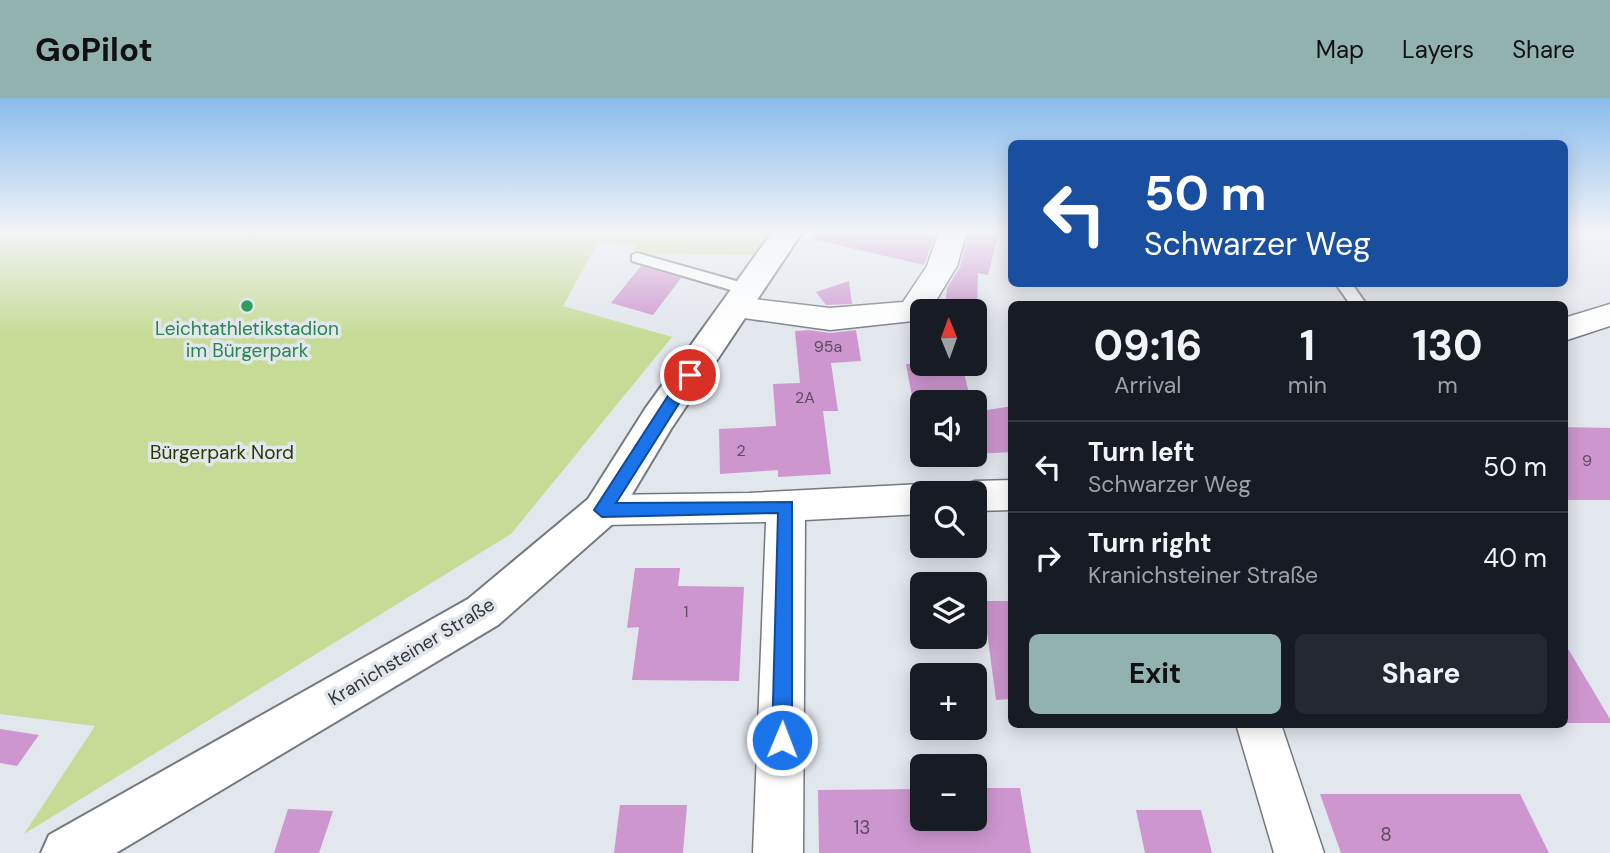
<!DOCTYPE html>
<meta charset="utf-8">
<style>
:root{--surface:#171b24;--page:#242831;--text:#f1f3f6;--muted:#9ea1a6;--line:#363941;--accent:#91b2af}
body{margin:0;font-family:"DM Sans",sans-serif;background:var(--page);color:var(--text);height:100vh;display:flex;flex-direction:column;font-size:26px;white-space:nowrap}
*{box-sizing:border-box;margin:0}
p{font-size:23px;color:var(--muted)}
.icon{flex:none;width:38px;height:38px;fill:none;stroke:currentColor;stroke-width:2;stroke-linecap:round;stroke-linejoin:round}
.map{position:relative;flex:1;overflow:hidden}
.side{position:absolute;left:1008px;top:203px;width:560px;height:427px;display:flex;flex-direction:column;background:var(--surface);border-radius:10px;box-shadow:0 4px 18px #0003}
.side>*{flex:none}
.guide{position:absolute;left:1008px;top:42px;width:560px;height:147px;border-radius:10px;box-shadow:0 4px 18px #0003;background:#1a4fa0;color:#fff;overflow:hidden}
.needle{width:46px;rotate:359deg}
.tools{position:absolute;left:910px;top:201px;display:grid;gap:14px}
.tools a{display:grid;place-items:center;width:77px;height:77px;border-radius:10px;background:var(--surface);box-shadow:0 4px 18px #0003;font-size:35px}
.pin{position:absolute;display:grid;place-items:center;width:60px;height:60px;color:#fff;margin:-30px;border:4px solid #fff;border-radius:50%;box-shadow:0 2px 7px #0007}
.me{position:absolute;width:77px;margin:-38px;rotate:1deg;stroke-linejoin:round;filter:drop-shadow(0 0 5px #0008)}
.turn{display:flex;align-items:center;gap:24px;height:147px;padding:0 21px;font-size:32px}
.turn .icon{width:91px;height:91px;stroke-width:2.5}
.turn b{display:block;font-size:49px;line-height:60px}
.eta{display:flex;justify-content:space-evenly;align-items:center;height:119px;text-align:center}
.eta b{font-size:42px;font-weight:700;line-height:49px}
.primary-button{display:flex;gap:14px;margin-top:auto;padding:14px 21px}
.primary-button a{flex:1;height:80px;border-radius:10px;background:var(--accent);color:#111;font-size:28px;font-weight:700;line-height:80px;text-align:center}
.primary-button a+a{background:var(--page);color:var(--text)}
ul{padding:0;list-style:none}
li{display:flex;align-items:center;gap:21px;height:91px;padding:0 21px;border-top:2px solid var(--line)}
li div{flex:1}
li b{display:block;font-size:26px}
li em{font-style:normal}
header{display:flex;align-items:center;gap:42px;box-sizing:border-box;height:98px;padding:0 35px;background:var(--accent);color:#111}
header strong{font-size:33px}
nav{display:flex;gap:38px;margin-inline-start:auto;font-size:24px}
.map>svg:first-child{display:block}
</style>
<header>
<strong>GoPilot</strong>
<nav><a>Map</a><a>Layers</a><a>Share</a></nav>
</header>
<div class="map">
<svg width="1610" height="755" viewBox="0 0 1610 755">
<rect width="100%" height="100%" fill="#e2e6ed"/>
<path fill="#c6db95" d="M 0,133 L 774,133 L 757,157 L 634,156 L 635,147 L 598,144 L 563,208 L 672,239 L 511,436 L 24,736 L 95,628 L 0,616 Z"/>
<g fill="#ce96cf">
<path d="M 813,133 L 936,133 L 924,167 L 812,141 Z"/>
<path d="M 969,133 L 999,133 L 988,177 L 978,175 L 977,214 L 945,214 L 947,190 L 960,169 Z"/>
<path d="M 641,168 L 681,180 L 653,217 L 611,205 Z"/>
<path d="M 849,183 L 852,206 L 826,207 L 816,194 Z"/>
<path d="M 810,232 L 830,235 L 856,232 L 861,263 L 831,265 L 838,313 L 823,313 L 831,376 L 778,379 L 778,372 L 720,376 L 719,331 L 776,328 L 773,286 L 800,285 L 795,233 Z"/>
<path d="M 906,266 L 962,266 L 971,304 L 913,304 Z"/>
<path d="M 1012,308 L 1012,354 L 975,356 L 975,314 Z"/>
<path d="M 1564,329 L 1610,330 L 1610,402 L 1564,402 Z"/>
<path d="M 635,470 L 680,470 L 678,488 L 744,489 L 739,583 L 632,582 L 639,529 L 627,530 Z"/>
<path d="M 983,503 L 1012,503 L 1012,601 L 996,602 Z"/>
<path d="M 1564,544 L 1610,621 L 1610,625 L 1564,625 Z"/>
<path d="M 0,631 L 39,637 L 17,668 L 0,665 Z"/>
<path d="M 975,690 L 1020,690 L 1031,755 L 819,755 L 818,692 L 922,691 L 922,721 L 975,721 Z"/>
<path d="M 1320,696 L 1520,696 L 1549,755 L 1341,755 Z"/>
<path d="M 620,707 L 687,707 L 683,755 L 614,755 Z"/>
<path d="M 288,711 L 333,713 L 319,755 L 274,755 Z"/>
<path d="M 1136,712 L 1201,712 L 1212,755 L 1145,755 Z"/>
</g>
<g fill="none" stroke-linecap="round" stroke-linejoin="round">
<g stroke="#75797f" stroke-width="4">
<g id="service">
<path d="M 637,155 L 754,188 L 756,192 L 748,197 L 632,163 L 632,157 Z"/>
<path d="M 1336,186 L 1352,186 L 1366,206 L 1350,206 Z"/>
</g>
</g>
<g stroke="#75797f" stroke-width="3">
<g id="minor">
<path d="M 939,133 L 967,133 L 957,168 L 929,214 L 922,214 L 922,222 L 830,232 L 736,219 L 725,216 L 720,209 L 725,202 L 736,199 L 830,210 L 903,204 L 927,168 Z"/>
<path d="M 1610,206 L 1610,228 L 1564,243 L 1564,220 Z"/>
<path d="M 1012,382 L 1012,412 L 975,413 L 975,396 L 958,396 L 962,387 L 975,383 Z"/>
<path d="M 922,386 L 935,390 L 938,396 L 922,396 L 922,416 L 805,422 L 803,755 L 753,755 L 766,424 L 602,427 L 589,423 L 583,412 L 589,401 L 602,397 L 749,395 Z"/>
<path d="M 1236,626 L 1281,626 L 1324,755 L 1274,755 Z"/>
</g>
</g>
<g stroke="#75797f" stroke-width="4">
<path id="secondary" d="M 773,133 L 803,133 L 671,331 L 616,423 L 498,527 L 116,755 L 41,755 L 49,737 L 468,501 L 588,401 L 645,311 Z"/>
</g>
<use href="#service" fill="#fff" fill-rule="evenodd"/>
<use href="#minor" fill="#fff" fill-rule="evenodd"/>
<use href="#secondary" fill="#fff" fill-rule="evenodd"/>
</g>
<linearGradient id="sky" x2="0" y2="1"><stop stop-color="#89bced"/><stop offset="0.56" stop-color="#f2f4f7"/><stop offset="1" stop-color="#f2f4f7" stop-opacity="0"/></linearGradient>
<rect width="1610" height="239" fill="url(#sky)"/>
<path fill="#1a73e8" stroke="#114b97" stroke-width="2" d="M 690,271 L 697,277 L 616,405 L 792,404 L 792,642 L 789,648 L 782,651 L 775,648 L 772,642 L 778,415 L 602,419 L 594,412 L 684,273 Z"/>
<circle fill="#2e9e5b" stroke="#e2e6ed" stroke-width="2.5" cx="247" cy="208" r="7"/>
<g text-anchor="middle" stroke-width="7" stroke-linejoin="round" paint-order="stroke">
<g font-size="16" fill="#5a4d5d">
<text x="828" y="254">95a</text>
<text x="805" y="305">2A</text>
<text x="741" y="358">2</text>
<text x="1587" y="368">9</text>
<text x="686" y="519">1</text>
</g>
<g font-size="19" fill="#27864d" stroke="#e2e6ed">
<text x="247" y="237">Leichtathletikstadion<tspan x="247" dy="22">im Bürgerpark</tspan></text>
</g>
<g font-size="19" fill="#2a3700" stroke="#e2e6ed">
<text x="222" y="361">Bürgerpark Nord</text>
</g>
<g font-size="19" fill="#333537" stroke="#e2e6ed">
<text transform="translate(411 553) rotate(-31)" y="7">Kranichsteiner Straße</text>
</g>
<g font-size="19" fill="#5a4d5d">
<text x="862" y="736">13</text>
<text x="1386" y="743">8</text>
</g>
</g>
</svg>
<div class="tools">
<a><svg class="needle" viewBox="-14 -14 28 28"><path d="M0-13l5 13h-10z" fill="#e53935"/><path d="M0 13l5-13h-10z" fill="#9ea1a6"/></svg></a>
<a><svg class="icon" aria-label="sound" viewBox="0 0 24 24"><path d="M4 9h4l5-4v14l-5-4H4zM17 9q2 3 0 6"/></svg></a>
<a><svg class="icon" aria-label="search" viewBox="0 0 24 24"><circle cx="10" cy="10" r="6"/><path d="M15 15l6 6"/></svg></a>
<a><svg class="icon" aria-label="layers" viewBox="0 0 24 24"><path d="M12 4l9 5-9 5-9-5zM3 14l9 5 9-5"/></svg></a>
<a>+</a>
<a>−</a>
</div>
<div class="pin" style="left:690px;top:277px;background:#d93025"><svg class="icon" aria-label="arrive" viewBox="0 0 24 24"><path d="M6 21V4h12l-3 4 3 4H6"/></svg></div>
<svg class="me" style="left:782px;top:642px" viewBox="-20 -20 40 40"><circle r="17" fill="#1a73e8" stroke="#fff" stroke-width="3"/><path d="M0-11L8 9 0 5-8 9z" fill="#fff"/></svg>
<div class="guide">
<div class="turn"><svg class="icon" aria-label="left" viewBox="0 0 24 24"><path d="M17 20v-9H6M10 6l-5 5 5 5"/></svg><div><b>50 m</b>Schwarzer Weg</div></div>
</div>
<section class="side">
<div class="eta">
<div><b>09:16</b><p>Arrival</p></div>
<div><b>1</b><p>min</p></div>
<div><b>130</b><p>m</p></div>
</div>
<ul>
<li><svg class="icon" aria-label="left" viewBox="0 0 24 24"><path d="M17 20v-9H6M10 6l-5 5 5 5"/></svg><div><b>Turn left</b><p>Schwarzer Weg</p></div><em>50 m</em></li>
<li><svg class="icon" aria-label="right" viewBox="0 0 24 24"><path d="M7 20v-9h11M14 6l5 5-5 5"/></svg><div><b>Turn right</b><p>Kranichsteiner Straße</p></div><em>40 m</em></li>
</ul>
<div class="primary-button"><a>Exit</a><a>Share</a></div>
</section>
</div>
